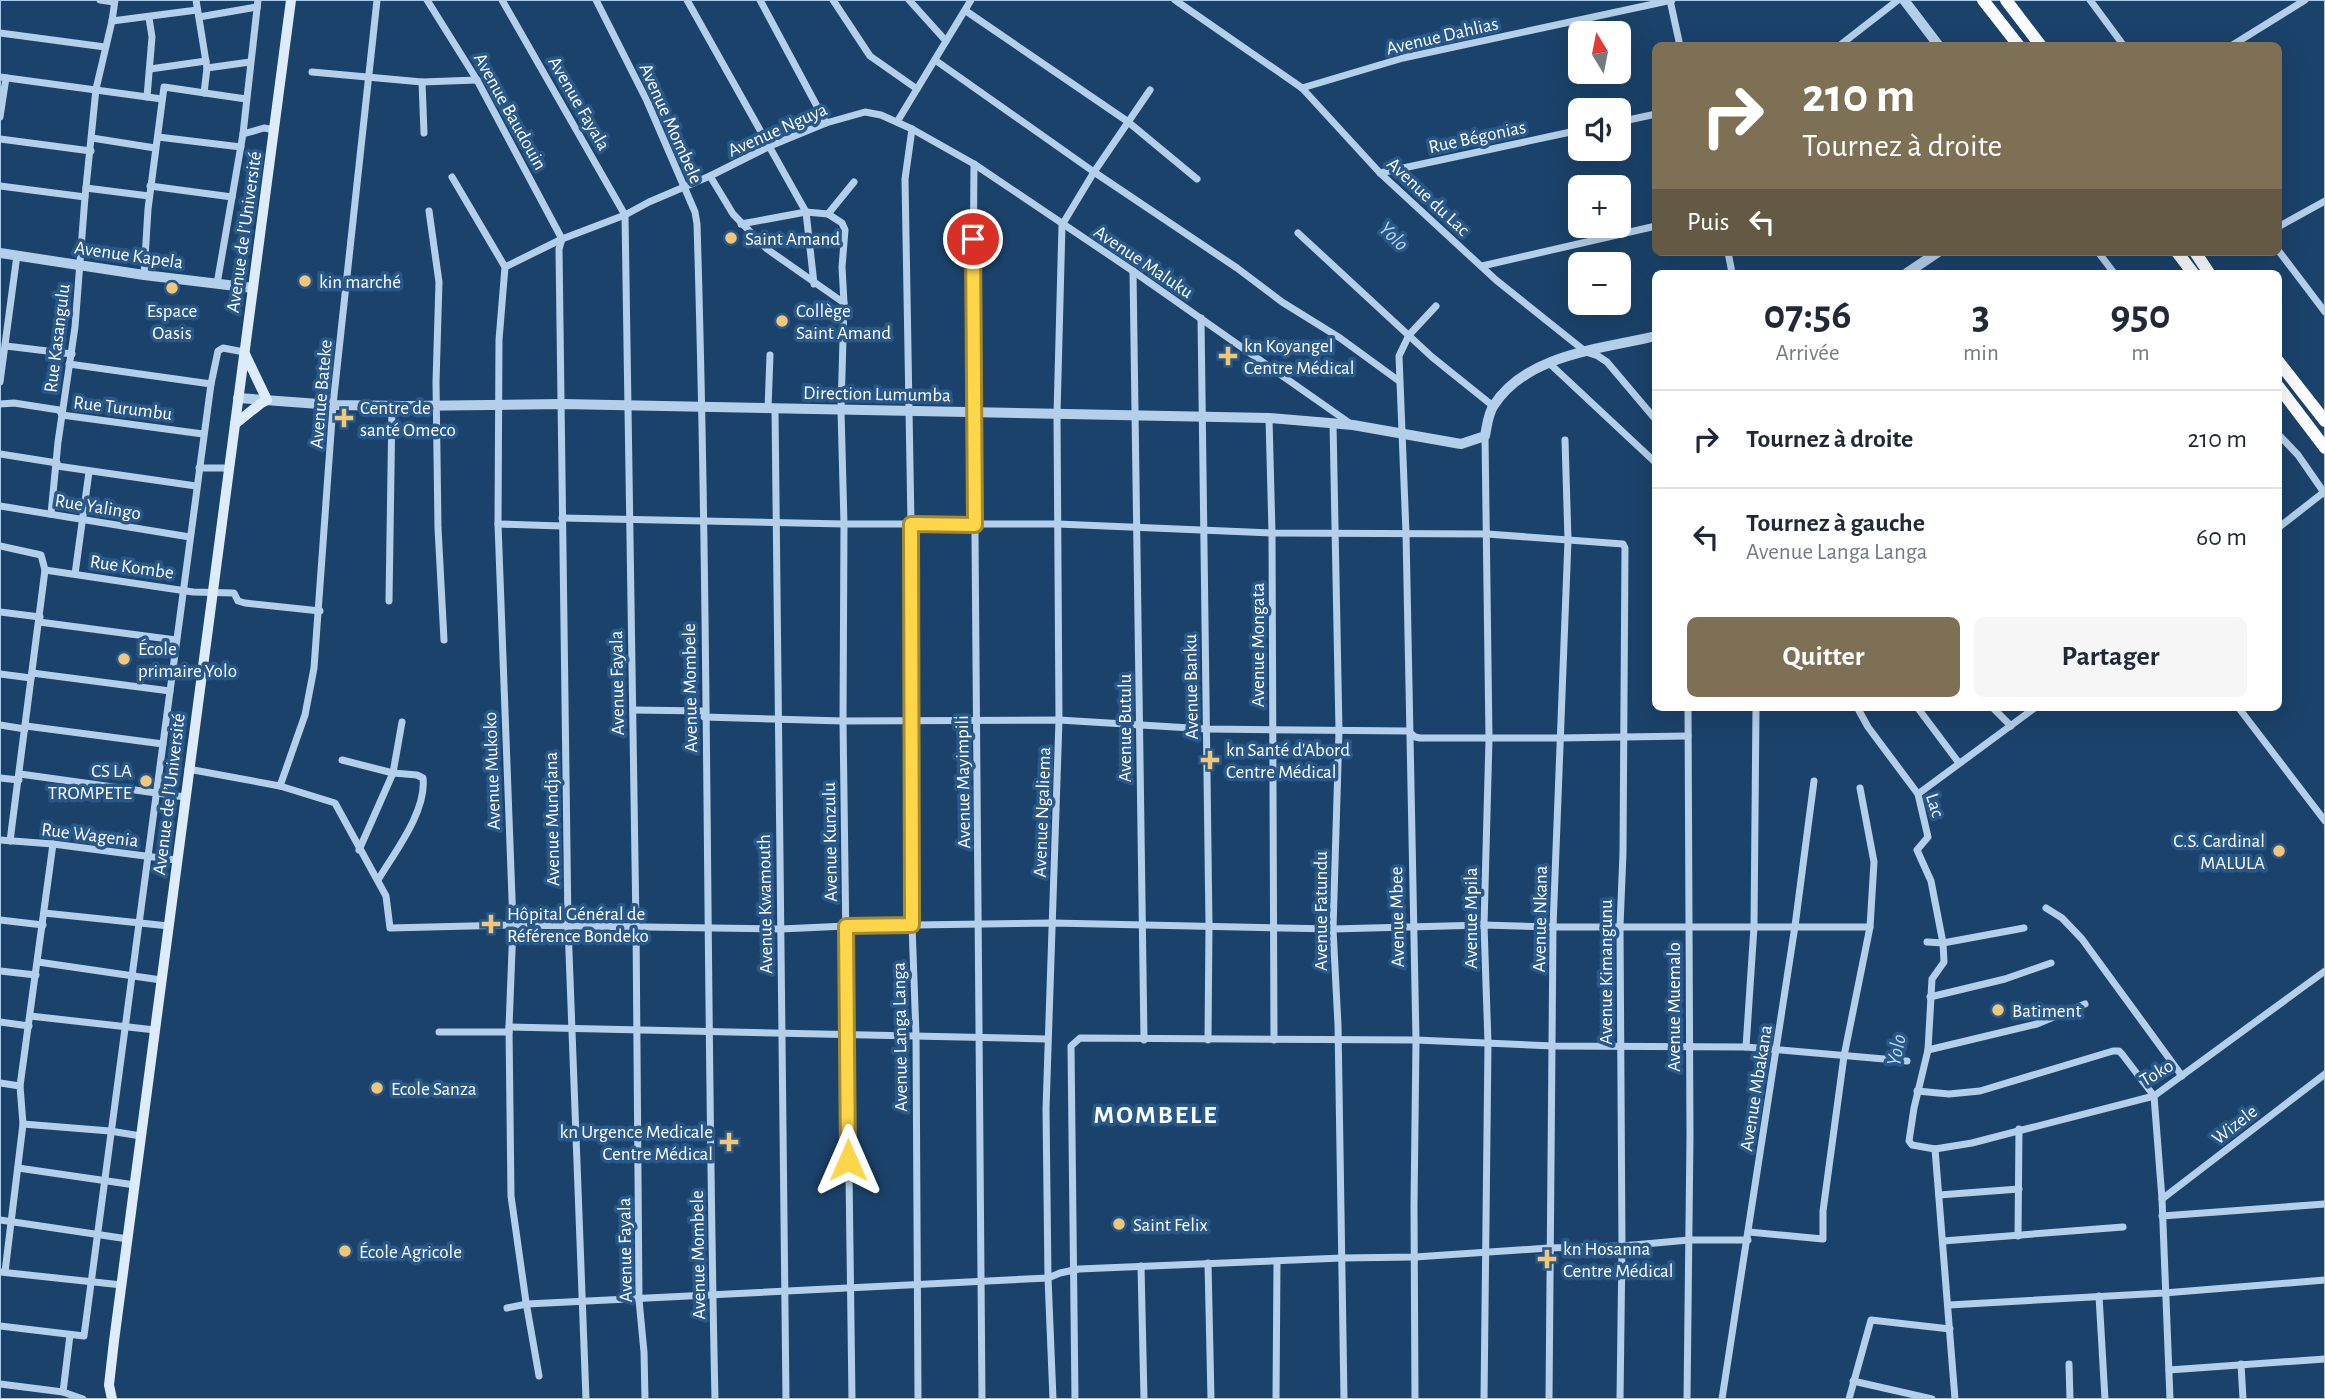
<!DOCTYPE html>
<html lang="fr">
<meta charset="utf-8">
<style>
:root{--surface:#fff;--page:#f6f6f7;--text:#1f2937;--muted:#747a83;--line:#e0e1e3;--accent:#7e7055}
body{margin:0;font-family:"Alegreya Sans",sans-serif;background:var(--page);color:var(--text);height:100vh;display:flex;flex-direction:column;font-size:26px;white-space:nowrap}
*{box-sizing:border-box;margin:0}
p{font-size:23px;color:var(--muted)}
.icon{flex:none;width:38px;height:38px;fill:none;stroke:currentColor;stroke-width:2;stroke-linecap:round;stroke-linejoin:round}
.map{position:relative;flex:1;overflow:hidden}
.sheet{position:absolute;left:1652px;top:270px;width:630px;height:441px;display:flex;flex-direction:column;background:var(--surface);border-radius:10px;box-shadow:0 7px 28px #0002}
.sheet>*{flex:none}
.guide{position:absolute;left:1652px;top:42px;width:630px;height:214px;border-radius:10px;box-shadow:0 7px 28px #0002;background:#7e7055;color:#fff;overflow:hidden}
.needle{width:46px;rotate:350deg}
.fabs{position:absolute;left:1568px;top:21px;display:grid;gap:14px}
.fabs a{display:grid;place-items:center;width:63px;height:63px;border-radius:10px;background:var(--surface);box-shadow:0 7px 28px #0002;font-size:35px}
.pin{position:absolute;display:grid;place-items:center;width:60px;height:60px;color:#fff;margin:-30px;border:4px solid #fff;border-radius:50%;box-shadow:0 2px 7px #0007}
.me{position:absolute;width:77px;margin:-38px;rotate:0deg;stroke-linejoin:round;filter:drop-shadow(0 0 5px #0008)}
.turn{display:flex;align-items:center;gap:24px;height:147px;padding:0 35px;font-size:32px}
.turn .icon{width:91px;height:91px;stroke-width:2.5}
.turn b{display:block;font-size:49px;line-height:60px}
.then{display:flex;align-items:center;height:66px;padding:0 35px;background:#0003;gap:14px;font-size:26px}
.eta{display:flex;justify-content:space-evenly;align-items:center;height:119px;text-align:center}
.eta b{font-size:42px;font-weight:600;line-height:49px}
.primary-button{display:flex;gap:14px;margin-top:auto;padding:14px 35px}
.primary-button a{flex:1;height:80px;border-radius:10px;background:var(--accent);color:#fff;font-size:28px;font-weight:600;line-height:80px;text-align:center}
.primary-button a+a{background:var(--page);color:var(--text)}
ul{padding:0;list-style:none}
li{display:flex;align-items:center;gap:21px;height:98px;padding:0 35px;border-top:2px solid var(--line)}
li div{flex:1}
li b{display:block;font-size:26px}
li em{font-style:normal}
.map>svg:first-child{display:block}
</style>
<div class="map">
<svg width="2325" height="1399" viewBox="0 0 2325 1399">
<rect width="100%" height="100%" fill="#275889"/>
<path fill="#1b426a" stroke="#a8cbea" stroke-width="2" fill-rule="evenodd" d="M 0,0 L 2325,0 L 2325,1399 L 0,1399 ZM 1580,33 L 1619,33 L 1619,72 L 1580,72 ZM 1656,46 L 2278,46 L 2278,252 L 1656,252 ZM 1580,110 L 1619,110 L 1619,149 L 1580,149 ZM 1580,187 L 1619,187 L 1619,226 L 1580,226 ZM 1580,264 L 1619,264 L 1619,303 L 1580,303 ZM 1656,273 L 2278,273 L 2278,707 L 1656,707 Z"/>
<g fill="none" stroke-linecap="round" stroke-linejoin="round">
<g stroke="#b4cfe9" stroke-width="7">
<path d="M 100,0 L 114,2"/>
<path d="M 196,0 L 207,68 L 204,93"/>
<path d="M 427,0 L 477,80 L 562,239 L 559,249 L 568,926 L 586,1399"/>
<path d="M 502,0 L 625,215 L 636,925 L 639,1300 L 644,1352 L 645,1399"/>
<path d="M 596,0 L 647,101 L 695,212 L 697,224 C 709,616 706,1008 715,1399"/>
<path d="M 687,0 L 806,212 L 814,284"/>
<path d="M 760,0 L 826,123"/>
<path d="M 833,0 L 870,56 L 917,89"/>
<path d="M 909,0 L 946,41"/>
<path d="M 1175,0 L 1302,88 L 1380,173 L 1496,280 L 1586,352 L 1598,356 L 1607,362 L 1656,420"/>
<path d="M 1670,0 L 1680,46"/>
<path d="M 2090,0 L 2124,46"/>
<path d="M 966,11 L 1127,121 L 1197,179"/>
<path d="M 199,17 L 257,7"/>
<path d="M 112,21 L 197,10"/>
<path d="M 0,33 L 105,47"/>
<path d="M 1839,46 L 1898,0"/>
<path d="M 2231,46 L 2305,0"/>
<path d="M 935,60 L 1094,172 L 1237,268 L 1282,302 L 1340,338 L 1399,381"/>
<path d="M 207,68 L 250,62"/>
<path d="M 150,69 L 206,61"/>
<path d="M 312,72 L 422,82 L 477,80"/>
<path d="M 0,77 L 162,99"/>
<path d="M 422,82 L 424,133"/>
<path d="M 1302,88 L 1403,58 L 1672,0"/>
<path d="M 147,97 L 152,37 L 149,18"/>
<path d="M 0,117 L 6,78"/>
<path d="M 897,122 L 971,0"/>
<path d="M 1619,122 L 1656,114"/>
<path d="M 912,129 L 905,179 L 911,524 L 912,925 L 916,1035 L 918,1399"/>
<path d="M 243,134 L 264,128 L 275,130"/>
<path d="M 158,137 L 241,147"/>
<path d="M 92,138 L 155,148"/>
<path d="M 0,139 L 91,151"/>
<path d="M 974,164 L 973,289 L 982,1399"/>
<path d="M 1380,173 L 1580,130"/>
<path d="M 710,176 L 733,214 L 767,249 L 844,303"/>
<path d="M 452,177 L 505,267 L 499,340 L 498,524 L 513,925 L 509,1027 L 511,1196 L 526,1302 L 539,1376"/>
<path d="M 0,186 L 85,197"/>
<path d="M 150,186 L 232,197"/>
<path d="M 86,188 L 149,196"/>
<path d="M 429,211 L 439,282 L 436,382 L 438,528 L 444,640"/>
<path d="M 828,214 L 854,182"/>
<path d="M 741,224 L 806,212 L 828,214 L 842,223 L 845,230 L 842,267 L 844,303 L 841,410 L 844,524 L 843,721 L 852,1399"/>
<path d="M 2278,227 L 2325,201"/>
<path d="M 1298,233 L 1432,357 L 1493,406"/>
<path d="M 2278,250 L 2325,312"/>
<path d="M 1728,252 L 1732,273"/>
<path d="M 2098,252 L 2114,273"/>
<path d="M 1482,266 L 1656,226"/>
<path d="M 505,267 L 562,239 L 625,215 L 649,202 L 710,176 L 770,146 L 826,123 L 865,112 L 881,115 L 912,129 L 974,164 L 1133,271 L 1351,424"/>
<path d="M 1133,271 L 1144,1040"/>
<path d="M 144,275 L 148,209 L 164,87 L 246,99"/>
<path d="M 217,284 L 243,134 L 258,0"/>
<path d="M 1201,318 L 1209,926 L 1208,1040"/>
<path d="M 6,346 L 72,354"/>
<path d="M 1549,363 L 1656,463"/>
<path d="M 69,364 L 211,384"/>
<path d="M 0,382 L 17,255"/>
<path d="M 0,404 L 14,403 L 59,410 L 62,415 L 203,434"/>
<path d="M 768,409 L 770,355"/>
<path d="M 775,409 L 786,1399"/>
<path d="M 1269,418 L 1272,533 L 1274,1040"/>
<path d="M 1333,423 L 1339,731 L 1333,929 L 1338,1025 L 1344,1399"/>
<path d="M 2278,434 L 2298,455 L 2325,494"/>
<path d="M 0,454 L 57,463"/>
<path d="M 57,466 L 196,486"/>
<path d="M 199,468 L 229,468"/>
<path d="M 0,506 L 190,537"/>
<path d="M 51,514 L 58,442 L 75,327 L 85,197 L 96,89 L 112,21 L 115,0"/>
<path d="M 562,518 L 844,524 L 1058,524 L 1272,533 L 1487,534 L 1623,544 L 1625,548 L 1623,853 L 1620,926 L 1622,1246 L 1620,1399"/>
<path d="M 498,524 L 562,526"/>
<path d="M 2278,528 L 2324,492"/>
<path d="M 0,546 L 41,555 L 45,570 L 10,841"/>
<path d="M 45,570 L 193,592 L 234,593 L 238,601 L 245,603 L 320,611"/>
<path d="M 75,574 L 89,472"/>
<path d="M 389,601 L 392,406"/>
<path d="M 0,612 L 40,617"/>
<path d="M 39,622 L 176,640"/>
<path d="M 32,673 L 170,691"/>
<path d="M 0,674 L 31,678"/>
<path d="M 1857,707 L 1868,727 L 1918,794 L 1928,837 L 1917,850 L 1931,881 L 1943,943 L 1944,962 L 1932,979 L 1928,1050 L 1914,1108 L 1909,1141 L 1912,1145 L 1935,1149 L 1972,1143 L 2154,1096 L 2325,971"/>
<path d="M 1917,707 L 1959,763"/>
<path d="M 1992,707 L 2011,726"/>
<path d="M 2238,707 L 2325,821"/>
<path d="M 633,710 L 704,711"/>
<path d="M 704,717 L 843,721 L 1059,720 L 1207,729 L 1408,731 L 1415,737 L 1420,738 L 1560,738 L 1688,736"/>
<path d="M 0,725 L 25,729"/>
<path d="M 26,726 L 163,744"/>
<path d="M 342,760 L 393,773 L 417,775 L 423,778 C 427,811 394,853 378,880"/>
<path d="M 188,769 L 280,786 L 335,803 L 386,896 L 390,928 L 513,925 L 781,929 L 846,926 L 1053,923 L 1333,929 L 1484,925 L 1553,927 L 1870,927"/>
<path d="M 20,774 L 185,797"/>
<path d="M 0,778 L 19,780"/>
<path d="M 280,786 L 305,715 L 314,668 L 333,405 L 377,0"/>
<path d="M 1918,794 L 2036,707"/>
<path d="M 0,840 L 53,844 L 176,860"/>
<path d="M 359,850 L 393,773 L 402,722"/>
<path d="M 2046,908 L 2062,918 L 2082,939 L 2182,1076"/>
<path d="M 44,913 L 169,926"/>
<path d="M 0,920 L 43,925"/>
<path d="M 1927,942 L 1943,943 L 2024,928"/>
<path d="M 38,962 L 161,980"/>
<path d="M 0,971 L 36,975"/>
<path d="M 1930,997 L 2005,979 L 2051,963"/>
<path d="M 30,1016 L 155,1030"/>
<path d="M 0,1022 L 29,1026"/>
<path d="M 509,1027 L 1047,1039"/>
<path d="M 439,1032 L 509,1032"/>
<path d="M 1746,1047 L 1754,927 L 1756,707"/>
<path d="M 1928,1050 L 2037,1024 L 2085,1004"/>
<path d="M 0,1083 L 20,1086 L 23,1124 L 5,1272"/>
<path d="M 20,1086 L 53,844"/>
<path d="M 1917,1091 L 1949,1094 L 1980,1091 L 2113,1051 L 2119,1051 L 2122,1054 L 2154,1096 L 2162,1199 L 2170,1399"/>
<path d="M 23,1124 L 110,1131 L 141,1136"/>
<path d="M 1935,1149 L 1955,1399"/>
<path d="M 18,1168 L 135,1185"/>
<path d="M 1939,1195 L 2019,1189"/>
<path d="M 2162,1199 L 2325,1074"/>
<path d="M 2162,1216 L 2325,1204"/>
<path d="M 0,1220 L 128,1239"/>
<path d="M 1749,1232 L 1823,1239 L 1823,1211 L 1844,1056 L 1870,927 L 1874,862 L 1860,788"/>
<path d="M 2018,1236 L 2019,1129"/>
<path d="M 1943,1241 L 2123,1227"/>
<path d="M 1208,1263 L 1211,1399"/>
<path d="M 1141,1266 L 1144,1399"/>
<path d="M 0,1272 L 122,1285"/>
<path d="M 2099,1296 L 2105,1399"/>
<path d="M 1949,1305 L 2164,1293 L 2325,1280"/>
<path d="M 507,1308 L 527,1304 L 1048,1278 L 1060,1273 L 1079,1269 L 1342,1258 L 1415,1257 L 1549,1248 L 1622,1246 L 1689,1240 L 1748,1240"/>
<path d="M 0,1326 L 84,1336 L 211,384 L 218,351 L 223,348 L 244,352"/>
<path d="M 2069,1364 L 2070,1399"/>
<path d="M 2241,1364 L 2243,1399"/>
<path d="M 2169,1370 L 2325,1359"/>
<path d="M 1853,1381 L 1932,1399"/>
<path d="M 0,1384 L 63,1392 L 83,1399"/>
<path d="M 63,1392 L 70,1335"/>
<path d="M 1053,1399 L 1048,1278 L 1046,1109 L 1059,720 L 1057,414 L 1062,225 L 1094,172 L 1150,90"/>
<path d="M 1075,1399 L 1071,1046 L 1080,1038 L 1416,1040 L 1553,1046 L 1746,1047 L 1907,1061"/>
<path d="M 1276,1399 L 1277,1262"/>
<path d="M 1415,1399 L 1414,1206 L 1416,1040 L 1406,533 L 1399,356 L 1409,335 L 1436,306"/>
<path d="M 1484,1399 L 1488,1043 L 1484,925 L 1489,739 L 1485,436"/>
<path d="M 1549,1399 L 1553,927 L 1568,540 L 1565,440"/>
<path d="M 1687,1399 L 1690,1136 L 1688,707"/>
<path d="M 1722,1399 L 1795,926 L 1814,781"/>
<path d="M 1849,1399 L 1871,1320 L 1950,1329"/>
</g>
<g stroke="#b4cfe9" stroke-width="10">
<path d="M 1904,0 L 1939,46"/>
<path d="M 0,253 L 144,275 L 253,288"/>
<path d="M 1907,273 L 1938,252"/>
<path d="M 238,398 L 333,405 L 405,406 L 562,404 L 1269,418 L 1353,425 L 1461,444 L 1485,436 C 1487,426 1488,413 1494,405 C 1527,354 1602,349 1656,336"/>
</g>
<g stroke="#deebf8" stroke-width="10">
<path d="M 235,424 L 260,404 L 267,400 L 245,354"/>
<path d="M 112,1399 L 109,1385 L 114,1341 L 291,0"/>
</g>
<g stroke="#fbfcfe" stroke-width="12">
<path d="M 1983,0 L 2019,46"/>
<path d="M 2006,0 L 2041,46"/>
<path d="M 2177,252 L 2193,273"/>
<path d="M 2195,252 L 2209,273"/>
<path d="M 2278,361 L 2325,421"/>
<path d="M 2278,386 L 2325,448"/>
</g>
</g>
<g fill="none" stroke-linecap="round" stroke-linejoin="round">
<g stroke="#a68a30" stroke-width="18">
<path id="route" d="M 848,1160 L 846,926 L 912,925 L 911,524 L 975,525 L 973,239"/>
</g>
<use href="#route" stroke="#ffd54a" stroke-width="12"/>
</g>
<g fill="#f2c779" stroke="#275889" stroke-width="2.5">
<circle cx="731" cy="238" r="7"/>
<circle cx="305" cy="281" r="7"/>
<circle cx="172" cy="288" r="7"/>
<circle cx="782" cy="321" r="7"/>
<path d="M1224.5 345.5h7v7h7v7h-7v7h-7v-7h-7v-7h7z"/>
<path d="M340.5 407.5h7v7h7v7h-7v7h-7v-7h-7v-7h7z"/>
<circle cx="124" cy="659" r="7"/>
<path d="M1206.5 749.5h7v7h7v7h-7v7h-7v-7h-7v-7h7z"/>
<circle cx="146" cy="781" r="7"/>
<circle cx="2279" cy="851" r="7"/>
<path d="M487.5 913.5h7v7h7v7h-7v7h-7v-7h-7v-7h7z"/>
<circle cx="1998" cy="1010" r="7"/>
<circle cx="377" cy="1088" r="7"/>
<path d="M725.5 1131.5h7v7h7v7h-7v7h-7v-7h-7v-7h7z"/>
<circle cx="1119" cy="1224" r="7"/>
<circle cx="345" cy="1251" r="7"/>
<path d="M1543.5 1248.5h7v7h7v7h-7v7h-7v-7h-7v-7h7z"/>
</g>
<g text-anchor="middle" stroke-width="7" stroke-linejoin="round" paint-order="stroke">
<g font-size="19" fill="#fff" stroke="#275889">
<text transform="translate(1442 35) rotate(-13)" y="7">Avenue Dahlias</text>
<text transform="translate(580 103) rotate(60)" y="7">Avenue Fayala</text>
<text transform="translate(511 111) rotate(61)" y="7">Avenue Baudouin</text>
<text transform="translate(672 123) rotate(66)" y="7">Avenue Mombele</text>
<text transform="translate(777 129) rotate(-24)" y="7">Avenue Nguya</text>
<text transform="translate(1477 136) rotate(-12)" y="7">Rue Bégonias</text>
<text transform="translate(1429 196) rotate(43)" y="7">Avenue du Lac</text>
<text transform="translate(243 232) rotate(-82)" y="7">Avenue de l’Université</text>
<text transform="translate(129 254) rotate(8)" y="7">Avenue Kapela</text>
<text transform="translate(1144 261) rotate(34)" y="7">Avenue Maluku</text>
<text transform="translate(56 338) rotate(-83)" y="7">Rue Kasangulu</text>
<text transform="translate(877 393) rotate(1)" y="7">Direction Lumumba</text>
<text transform="translate(320 394) rotate(-85)" y="7">Avenue Bateke</text>
<text transform="translate(123 407) rotate(7)" y="7">Rue Turumbu</text>
<text transform="translate(98 506) rotate(9)" y="7">Rue Yalingo</text>
<text transform="translate(132 566) rotate(8)" y="7">Rue Kombe</text>
<text transform="translate(1257 645) rotate(-90)" y="7">Avenue Mongata</text>
<text transform="translate(616 683) rotate(-91)" y="7">Avenue Fayala</text>
<text transform="translate(1190 687) rotate(-91)" y="7">Avenue Banku</text>
<text transform="translate(689 688) rotate(-91)" y="7">Avenue Mombele</text>
<text transform="translate(1124 728) rotate(-90)" y="7">Avenue Butulu</text>
<text transform="translate(491 771) rotate(-92)" y="7">Avenue Mukoko</text>
<text transform="translate(962 782) rotate(-91)" y="7">Avenue Mayimpili</text>
<text transform="translate(168 794) rotate(-83)" y="7">Avenue de l’Université</text>
<text transform="translate(1936 805) rotate(73)" y="7">Lac</text>
<text transform="translate(1041 812) rotate(-88)" y="7">Avenue Ngaliema</text>
<text transform="translate(551 819) rotate(-91)" y="7">Avenue Mundjana</text>
<text transform="translate(90 834) rotate(7)" y="7">Rue Wagenia</text>
<text transform="translate(829 842) rotate(-91)" y="7">Avenue Kunzulu</text>
<text transform="translate(764 904) rotate(-91)" y="7">Avenue Kwamouth</text>
<text transform="translate(1320 911) rotate(-90)" y="7">Avenue Fatundu</text>
<text transform="translate(1396 917) rotate(-91)" y="7">Avenue Mbee</text>
<text transform="translate(1470 918) rotate(-90)" y="7">Avenue Mpila</text>
<text transform="translate(1539 919) rotate(-89)" y="7">Avenue Nkana</text>
<text transform="translate(1605 972) rotate(-90)" y="7">Avenue Kimangunu</text>
<text transform="translate(1673 1007) rotate(-90)" y="7">Avenue Muemalo</text>
<text transform="translate(899 1037) rotate(-91)" y="7">Avenue Langa Langa</text>
<text transform="translate(2156 1072) rotate(-31)" y="7">Toko</text>
<text transform="translate(1755 1088) rotate(-81)" y="7">Avenue Mbakana</text>
<text transform="translate(2234 1124) rotate(-38)" y="7">Wizele</text>
<text transform="translate(624 1250) rotate(-91)" y="7">Avenue Fayala</text>
<text transform="translate(697 1255) rotate(-91)" y="7">Avenue Mombele</text>
</g>
<g font-size="19" fill="#fff" stroke="#275889" text-anchor="start">
<text x="745" y="245">Saint Amand</text>
<text x="319" y="288">kin marché</text>
<text x="172" y="317" text-anchor="middle">Espace<tspan x="172" dy="22">Oasis</tspan></text>
<text x="796" y="317">Collège<tspan x="796" dy="22">Saint Amand</tspan></text>
<text x="1244" y="352">kn Koyangel<tspan x="1244" dy="22">Centre Médical</tspan></text>
<text x="360" y="414">Centre de<tspan x="360" dy="22">santé Omeco</tspan></text>
<text x="138" y="655">École<tspan x="138" dy="22">primaire Yolo</tspan></text>
<text x="1226" y="756">kn Santé d'Abord<tspan x="1226" dy="22">Centre Médical</tspan></text>
<text x="132" y="777" text-anchor="end">CS LA<tspan x="132" dy="22">TROMPETE</tspan></text>
<text x="2265" y="847" text-anchor="end">C.S. Cardinal<tspan x="2265" dy="22">MALULA</tspan></text>
<text x="507" y="920">Hôpital Général de<tspan x="507" dy="22">Référence Bondeko</tspan></text>
<text x="2012" y="1017">Batiment</text>
<text x="391" y="1095">Ecole Sanza</text>
<text x="713" y="1138" text-anchor="end">kn Urgence Medicale<tspan x="713" dy="22">Centre Médical</tspan></text>
<text x="1133" y="1231">Saint Felix</text>
<text x="1563" y="1255">kn Hosanna<tspan x="1563" dy="22">Centre Médical</tspan></text>
<text x="359" y="1258">École Agricole</text>
</g>
<g font-size="21" font-style="italic" fill="#c0d9f0" stroke="#275889">
<text transform="translate(1394 236) rotate(44)" y="7">Yolo</text>
<text transform="translate(1896 1050) rotate(-79)" y="7">Yolo</text>
</g>
<g font-size="26" font-weight="bold" letter-spacing="2" fill="#fff" stroke="#275889">
<text x="1156" y="1123">MOMBELE</text>
</g>
</g>
</svg>
<div class="fabs">
<a><svg class="needle" viewBox="-14 -14 28 28"><path d="M0-13l5 13h-10z" fill="#e53935"/><path d="M0 13l5-13h-10z" fill="#747a83"/></svg></a>
<a><svg class="icon" aria-label="sound" viewBox="0 0 24 24"><path d="M4 9h4l5-4v14l-5-4H4zM17 9q2 3 0 6"/></svg></a>
<a>+</a>
<a>−</a>
</div>
<div class="pin" style="left:973px;top:239px;background:#d93025"><svg class="icon" aria-label="arrive" viewBox="0 0 24 24"><path d="M6 21V4h12l-3 4 3 4H6"/></svg></div>
<svg class="me" style="left:848px;top:1160px" viewBox="-20 -20 40 40"><path d="M0-17L14 15 0 8-14 15z" fill="#ffd54a" stroke="#fff" stroke-width="4"/></svg>
<div class="guide">
<div class="turn"><svg class="icon" aria-label="right" viewBox="0 0 24 24"><path d="M7 20v-9h11M14 6l5 5-5 5"/></svg><div><b>210 m</b>Tournez à droite</div></div>
<div class="then">Puis<svg class="icon" aria-label="left" viewBox="0 0 24 24"><path d="M17 20v-9H6M10 6l-5 5 5 5"/></svg></div>
</div>
<section class="sheet">
<div class="eta">
<div><b>07:56</b><p>Arrivée</p></div>
<div><b>3</b><p>min</p></div>
<div><b>950</b><p>m</p></div>
</div>
<ul>
<li><svg class="icon" aria-label="right" viewBox="0 0 24 24"><path d="M7 20v-9h11M14 6l5 5-5 5"/></svg><div><b>Tournez à droite</b></div><em>210 m</em></li>
<li><svg class="icon" aria-label="left" viewBox="0 0 24 24"><path d="M17 20v-9H6M10 6l-5 5 5 5"/></svg><div><b>Tournez à gauche</b><p>Avenue Langa Langa</p></div><em>60 m</em></li>
</ul>
<div class="primary-button"><a>Quitter</a><a>Partager</a></div>
</section>
</div>
